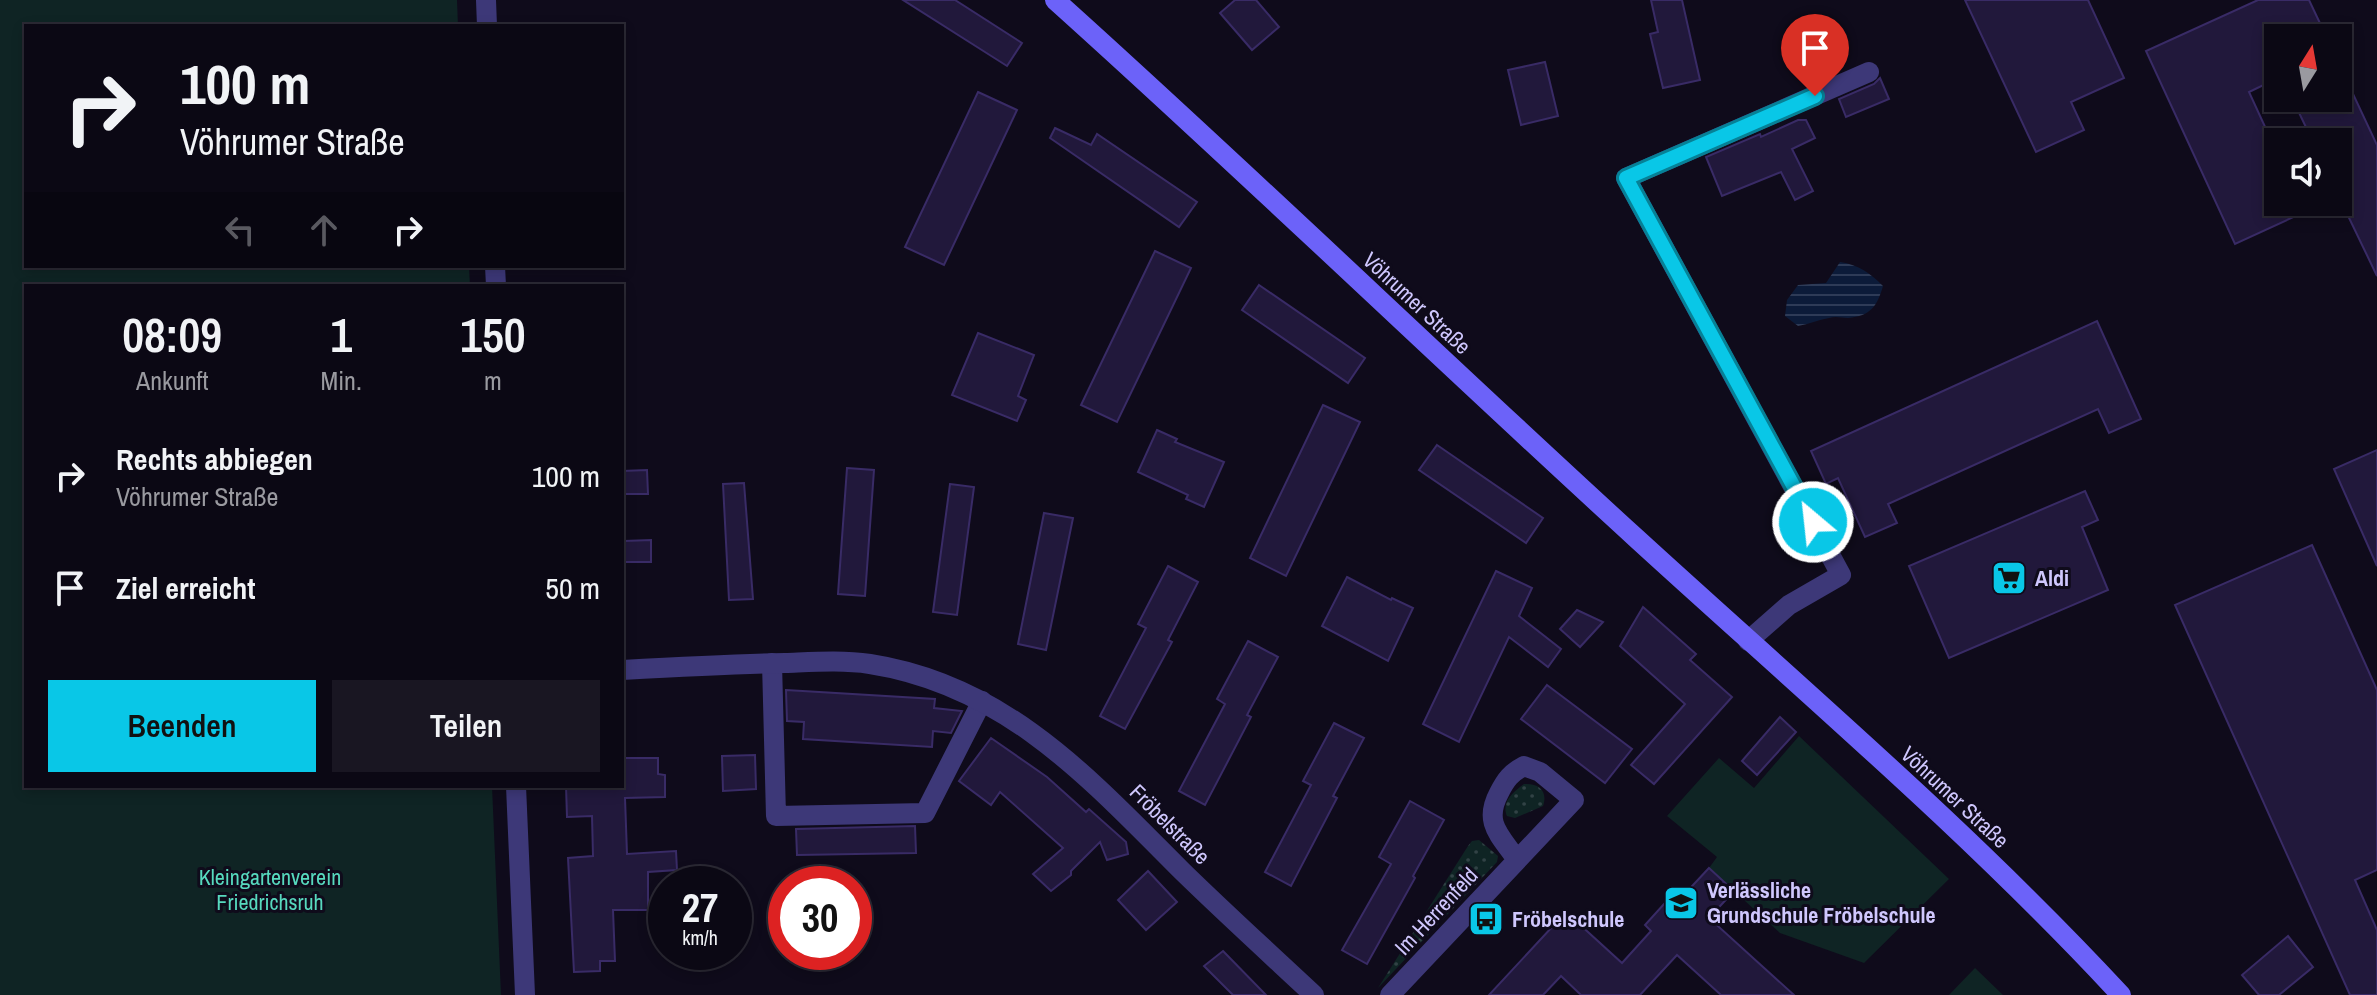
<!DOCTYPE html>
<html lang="de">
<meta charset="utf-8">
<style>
:root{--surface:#0b0814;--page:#191622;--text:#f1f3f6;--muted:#9a9aa0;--line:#2b2934;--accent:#09c7e7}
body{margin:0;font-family:"Archivo Narrow",sans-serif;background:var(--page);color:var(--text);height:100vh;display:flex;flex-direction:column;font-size:30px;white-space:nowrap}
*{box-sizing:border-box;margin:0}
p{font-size:26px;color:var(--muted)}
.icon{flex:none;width:44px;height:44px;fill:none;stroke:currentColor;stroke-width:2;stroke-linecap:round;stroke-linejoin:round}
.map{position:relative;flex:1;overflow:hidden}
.panel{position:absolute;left:24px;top:284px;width:600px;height:504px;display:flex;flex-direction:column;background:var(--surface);border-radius:0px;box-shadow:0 4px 12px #0003,0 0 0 2px var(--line)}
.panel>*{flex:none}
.guide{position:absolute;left:24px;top:24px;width:600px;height:244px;border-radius:0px;box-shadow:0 4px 12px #0003,0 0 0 2px var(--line);background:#0b0814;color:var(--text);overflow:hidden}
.needle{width:52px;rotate:11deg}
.tools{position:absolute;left:2264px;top:24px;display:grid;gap:16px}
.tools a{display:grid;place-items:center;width:88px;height:88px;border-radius:0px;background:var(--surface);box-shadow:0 4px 12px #0003,0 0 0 2px var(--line);font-size:40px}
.speed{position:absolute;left:648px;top:866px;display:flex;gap:16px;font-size:40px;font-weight:700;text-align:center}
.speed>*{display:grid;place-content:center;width:104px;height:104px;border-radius:50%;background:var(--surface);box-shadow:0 4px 12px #0003,0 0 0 2px var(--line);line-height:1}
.speed small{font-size:20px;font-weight:400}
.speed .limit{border:12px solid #d22;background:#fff;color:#111}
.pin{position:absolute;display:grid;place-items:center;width:68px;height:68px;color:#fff;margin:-82px -34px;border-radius:50% 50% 50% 0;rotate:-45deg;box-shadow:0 0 8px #0007}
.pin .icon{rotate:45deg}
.me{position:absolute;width:88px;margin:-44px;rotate:332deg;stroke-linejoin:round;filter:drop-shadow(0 0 6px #0008)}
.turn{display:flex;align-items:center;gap:28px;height:168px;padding:0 24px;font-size:36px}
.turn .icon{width:104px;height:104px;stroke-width:2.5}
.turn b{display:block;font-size:56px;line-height:68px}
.lanes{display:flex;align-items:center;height:76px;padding:0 24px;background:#0003;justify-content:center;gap:40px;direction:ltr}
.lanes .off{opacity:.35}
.eta{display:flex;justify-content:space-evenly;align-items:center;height:136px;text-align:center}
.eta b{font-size:48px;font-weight:600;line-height:56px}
.cta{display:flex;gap:16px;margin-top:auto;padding:16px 24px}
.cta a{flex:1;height:92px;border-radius:0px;background:var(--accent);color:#111;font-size:32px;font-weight:600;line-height:92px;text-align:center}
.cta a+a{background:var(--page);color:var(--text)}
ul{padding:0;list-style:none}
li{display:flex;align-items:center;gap:24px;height:112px;padding:0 24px}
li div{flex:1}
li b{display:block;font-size:30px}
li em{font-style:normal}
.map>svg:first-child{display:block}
</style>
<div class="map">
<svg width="2377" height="995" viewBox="0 0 2377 995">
<defs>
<pattern id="grass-dots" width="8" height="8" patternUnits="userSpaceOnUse" patternTransform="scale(2)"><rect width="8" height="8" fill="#0f2424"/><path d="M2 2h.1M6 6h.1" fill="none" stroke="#314245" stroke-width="1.8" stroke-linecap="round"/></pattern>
<pattern id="water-rules" width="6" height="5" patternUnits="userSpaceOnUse" patternTransform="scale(2)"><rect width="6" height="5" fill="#0c1b39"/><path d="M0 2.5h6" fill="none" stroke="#2e3b57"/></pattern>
</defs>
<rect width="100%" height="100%" fill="#0f0b1b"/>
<g fill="url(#grass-dots)">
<path d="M 1524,784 C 1539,783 1548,791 1543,806 L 1515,818 L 1507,816 C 1501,802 1513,792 1524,784 Z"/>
<path d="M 1479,840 L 1498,856 L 1497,862 L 1378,988 L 1468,846 L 1472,841 Z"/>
</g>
<g fill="#0f2424">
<path d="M 0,0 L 457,0 L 458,26 L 26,26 L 26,266 L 469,266 L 470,286 L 26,286 L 26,786 L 492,786 L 501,995 L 0,995 Z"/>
<path d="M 1799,736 L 1949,879 L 1864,963 L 1780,933 L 1709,868 L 1717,857 L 1667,816 L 1719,758 L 1754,788 Z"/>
<path d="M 1975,968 L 2003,995 L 1949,995 Z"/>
</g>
<path fill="url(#water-rules)" d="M 1840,262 C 1859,265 1870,273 1883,286 C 1877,306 1871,316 1848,318 C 1842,318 1836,316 1829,318 C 1818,320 1809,324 1798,326 L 1785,316 L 1787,300 L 1798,285 L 1826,283 Z"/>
<g fill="#21183b" stroke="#392b66" stroke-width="2">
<path d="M 903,0 L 955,0 L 1022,43 L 1007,66 Z"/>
<path d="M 1235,0 L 1256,0 L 1279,27 L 1252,50 L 1220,13 Z"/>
<path d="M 1651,0 L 1682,0 L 1700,80 L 1663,88 L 1650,34 L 1658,32 Z"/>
<path d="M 1965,0 L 2088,0 L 2124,78 L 2071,102 L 2084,130 L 2036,152 Z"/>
<path d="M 2258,0 L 2309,0 L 2327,38 L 2278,38 L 2278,78 L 2249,92 L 2278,155 L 2278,202 L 2326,202 L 2235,244 L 2146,51 Z"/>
<path d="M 1545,62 L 1558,116 L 1521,125 L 1508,70 Z"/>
<path d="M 2338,62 L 2377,145 L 2377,276 L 2338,195 L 2338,142 L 2313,142 L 2292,98 L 2338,98 Z"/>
<path d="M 1880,78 L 1889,99 L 1846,117 L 1839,99 L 1874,84 Z"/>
<path d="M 978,92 L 1017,110 L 944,265 L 905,247 Z"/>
<path d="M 1798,120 L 1806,120 L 1815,138 L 1792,149 L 1813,191 L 1795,200 L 1781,172 L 1722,196 L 1706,157 L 1760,134 L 1761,137 Z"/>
<path d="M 1055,128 L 1091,145 L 1097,134 L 1197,202 L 1179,227 L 1050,138 Z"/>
<path d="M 1155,251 L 1191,268 L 1117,422 L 1081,405 Z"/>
<path d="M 1259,285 L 1365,358 L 1348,383 L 1242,310 Z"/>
<path d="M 2097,321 L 2141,419 L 2109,433 L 2098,409 L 1888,504 L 1897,523 L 1865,537 L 1838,478 L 1826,484 L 1811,451 Z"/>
<path d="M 978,333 L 1034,355 L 1018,396 L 1026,400 L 1017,421 L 952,395 Z"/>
<path d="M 1323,405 L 1360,422 L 1286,576 L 1250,558 Z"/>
<path d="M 1157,430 L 1177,439 L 1175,442 L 1224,462 L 1204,507 L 1186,499 L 1188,495 L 1138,472 Z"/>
<path d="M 1437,445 L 1543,518 L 1526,543 L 1419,470 Z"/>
<path d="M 2377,450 L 2377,566 L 2334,469 Z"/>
<path d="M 847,468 L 874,470 L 865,596 L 838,594 Z"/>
<path d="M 647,470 L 648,494 L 622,494 L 622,471 Z"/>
<path d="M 744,483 L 753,599 L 729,600 L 723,484 Z"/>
<path d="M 950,484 L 974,487 L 957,615 L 933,612 Z"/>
<path d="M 2085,491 L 2098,520 L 2082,527 L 2108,590 L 1949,658 L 1909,566 Z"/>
<path d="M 1044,513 L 1073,518 L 1046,650 L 1018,644 Z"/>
<path d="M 651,540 L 651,562 L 625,562 L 624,541 Z"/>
<path d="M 2312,545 L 2377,690 L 2377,870 L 2355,880 L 2377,930 L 2377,995 L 2350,995 L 2175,605 Z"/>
<path d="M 1168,566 L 1198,582 L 1168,640 L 1172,642 L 1125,729 L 1100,716 L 1146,628 L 1138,624 Z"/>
<path d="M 1496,571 L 1532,588 L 1519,616 L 1561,649 L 1548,667 L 1509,637 L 1459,742 L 1423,724 Z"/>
<path d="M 1347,577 L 1391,600 L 1392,598 L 1413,608 L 1388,661 L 1322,626 Z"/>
<path d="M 1643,607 L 1696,654 L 1690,660 L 1732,697 L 1654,784 L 1631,765 L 1685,704 L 1620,646 Z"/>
<path d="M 1577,610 L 1603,622 L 1580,647 L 1560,629 Z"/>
<path d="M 1248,641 L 1278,657 L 1247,715 L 1251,717 L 1205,805 L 1179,791 L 1225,704 L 1217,699 Z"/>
<path d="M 1547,685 L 1632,749 L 1605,783 L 1521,719 Z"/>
<path d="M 786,690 L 935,699 L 934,708 L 962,711 L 951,733 L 933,731 L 932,747 L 803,739 L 804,722 L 787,721 Z"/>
<path d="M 1780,717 L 1796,732 L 1757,775 L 1742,761 Z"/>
<path d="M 1334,723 L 1364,738 L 1333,796 L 1337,798 L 1291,886 L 1265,872 L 1311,785 L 1303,781 Z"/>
<path d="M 991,738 L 1047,777 L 1086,812 L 1089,809 L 1126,842 L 1128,854 L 1107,860 L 1100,842 L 1071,871 L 1071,875 L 1051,891 L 1033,874 L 1063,848 L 1000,792 L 991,805 L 959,781 Z"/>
<path d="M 755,755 L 756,789 L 723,791 L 722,756 Z"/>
<path d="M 622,758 L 658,758 L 658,774 L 665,775 L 665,797 L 625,798 L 627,854 L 676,851 L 677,870 L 648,872 L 648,910 L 613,910 L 615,961 L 600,961 L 600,971 L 574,972 L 568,858 L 593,856 L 592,816 L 567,817 L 566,786 L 622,786 Z"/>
<path d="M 1410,801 L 1444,820 L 1413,876 L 1415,878 L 1367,964 L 1342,950 L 1391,864 L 1379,857 Z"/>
<path d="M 915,826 L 916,853 L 797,855 L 796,829 Z"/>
<path d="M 1709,868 L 1734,891 L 1709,918 L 1794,995 L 1721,995 L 1677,955 L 1640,995 L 1581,995 L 1561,976 L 1543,995 L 1489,995 L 1566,912 L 1622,963 L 1651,931 L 1645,925 L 1674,893 L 1680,899 Z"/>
<path d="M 1148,871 L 1177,902 L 1146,930 L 1118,900 Z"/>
<path d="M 2288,936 L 2313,967 L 2279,995 L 2259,995 L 2242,975 Z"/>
<path d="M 1223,951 L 1266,995 L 1233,995 L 1204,966 Z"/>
</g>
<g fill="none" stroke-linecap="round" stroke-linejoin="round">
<g stroke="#3d3878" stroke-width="20">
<path d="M 486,0 L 487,26"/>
<path d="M 495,266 L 496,286"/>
<path d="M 1748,641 L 1789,605 L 1841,575 L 1626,178 L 1869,72"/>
<path d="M 772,663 L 776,816 L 925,813 L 982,701"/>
<path d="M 622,670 C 676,667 731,664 785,663 C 814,662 842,660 870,664 C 1006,685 1090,779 1182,871 C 1225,913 1270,954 1314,995"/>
<path d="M 516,786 L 525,995"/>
<path d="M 1390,995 L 1574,800 L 1540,772 L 1524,766 C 1511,773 1506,779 1499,793 C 1483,823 1500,835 1517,860"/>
</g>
<path stroke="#6c62f9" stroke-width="20" d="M 1055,0 C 1251,176 1441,360 1636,538 C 1800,688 1970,832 2121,995"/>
</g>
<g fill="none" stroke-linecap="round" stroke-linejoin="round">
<g stroke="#068196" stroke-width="20">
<path id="route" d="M 1813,522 L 1626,178 L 1815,96"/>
</g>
<use href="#route" stroke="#09c7e7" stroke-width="14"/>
</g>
<defs>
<g id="supermarket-square" transform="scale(1.8)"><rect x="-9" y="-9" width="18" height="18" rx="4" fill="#09c7e7" stroke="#0f0b1b"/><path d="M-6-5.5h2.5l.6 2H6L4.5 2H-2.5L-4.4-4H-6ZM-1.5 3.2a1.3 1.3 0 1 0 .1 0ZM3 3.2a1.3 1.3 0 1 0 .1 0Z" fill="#111"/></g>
<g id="school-square" transform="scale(1.8)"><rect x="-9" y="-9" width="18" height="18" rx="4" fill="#09c7e7" stroke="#0f0b1b"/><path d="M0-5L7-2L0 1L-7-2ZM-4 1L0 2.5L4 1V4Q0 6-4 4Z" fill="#111"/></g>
<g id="bus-square" transform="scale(1.8)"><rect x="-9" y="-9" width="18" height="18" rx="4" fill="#09c7e7" stroke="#0f0b1b"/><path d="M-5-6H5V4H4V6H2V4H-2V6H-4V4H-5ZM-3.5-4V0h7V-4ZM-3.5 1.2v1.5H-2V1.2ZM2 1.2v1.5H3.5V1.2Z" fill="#111"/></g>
</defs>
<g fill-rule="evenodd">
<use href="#supermarket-square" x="2009" y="578"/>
<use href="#school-square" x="1681" y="903"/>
<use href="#bus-square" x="1486" y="919"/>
</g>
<g text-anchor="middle" stroke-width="6" stroke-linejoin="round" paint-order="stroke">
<g font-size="22" fill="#cfc7fd" stroke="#0f0b1b">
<text transform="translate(1417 303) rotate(43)" y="8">Vöhrumer Straße</text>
<text transform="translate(1955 797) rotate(43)" y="8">Vöhrumer Straße</text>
<text transform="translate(1170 824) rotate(45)" y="8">Fröbelstraße</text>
<text transform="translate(1436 911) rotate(-47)" y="8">Im Herrenfeld</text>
</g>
<g font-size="22" font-weight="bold" fill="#cfc7fd" stroke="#0f0b1b" text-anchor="start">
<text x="2035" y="586">Aldi</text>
<text x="1707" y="898">Verlässliche<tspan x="1707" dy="25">Grundschule Fröbelschule</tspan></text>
<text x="1512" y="927">Fröbelschule</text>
</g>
<g font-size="22" fill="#57d9be" stroke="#0f0b1b">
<text x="270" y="885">Kleingartenverein<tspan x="270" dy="25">Friedrichsruh</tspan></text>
</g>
</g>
</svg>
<div class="tools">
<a><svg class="needle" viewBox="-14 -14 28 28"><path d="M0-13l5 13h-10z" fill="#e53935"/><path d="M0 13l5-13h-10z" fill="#9a9aa0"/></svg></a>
<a><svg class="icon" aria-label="sound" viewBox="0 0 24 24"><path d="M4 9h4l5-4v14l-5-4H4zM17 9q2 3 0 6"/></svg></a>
</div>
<div class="speed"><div>27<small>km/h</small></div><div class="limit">30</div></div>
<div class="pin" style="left:1815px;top:96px;background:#d93025"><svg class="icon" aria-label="arrive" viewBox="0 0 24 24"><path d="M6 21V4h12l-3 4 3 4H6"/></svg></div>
<svg class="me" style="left:1813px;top:522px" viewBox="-20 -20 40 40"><circle r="17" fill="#09c7e7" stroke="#fff" stroke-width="3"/><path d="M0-11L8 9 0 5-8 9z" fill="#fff"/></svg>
<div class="guide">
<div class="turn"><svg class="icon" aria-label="right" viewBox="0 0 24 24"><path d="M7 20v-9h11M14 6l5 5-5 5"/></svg><div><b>100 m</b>Vöhrumer Straße</div></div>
<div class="lanes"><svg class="icon off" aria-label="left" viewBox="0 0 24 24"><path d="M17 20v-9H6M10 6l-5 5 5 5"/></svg><svg class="icon off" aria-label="ahead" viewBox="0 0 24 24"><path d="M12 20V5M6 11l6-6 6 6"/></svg><svg class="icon" aria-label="right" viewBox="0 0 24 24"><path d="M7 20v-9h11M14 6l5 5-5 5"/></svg></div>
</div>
<section class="panel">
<div class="eta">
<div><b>08:09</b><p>Ankunft</p></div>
<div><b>1</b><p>Min.</p></div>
<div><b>150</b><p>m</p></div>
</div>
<ul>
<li><svg class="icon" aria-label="right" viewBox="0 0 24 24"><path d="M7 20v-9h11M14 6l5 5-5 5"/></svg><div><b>Rechts abbiegen</b><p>Vöhrumer Straße</p></div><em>100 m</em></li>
<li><svg class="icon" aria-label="arrive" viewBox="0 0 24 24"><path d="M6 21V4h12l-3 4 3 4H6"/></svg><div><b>Ziel erreicht</b></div><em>50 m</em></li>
</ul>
<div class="cta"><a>Beenden</a><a>Teilen</a></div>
</section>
</div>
